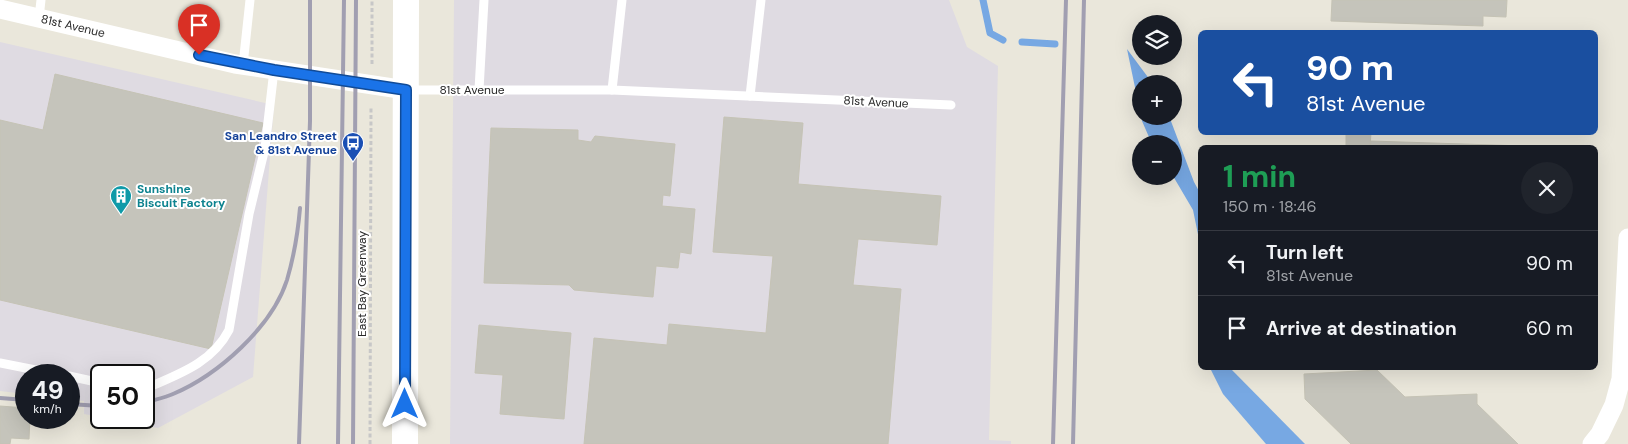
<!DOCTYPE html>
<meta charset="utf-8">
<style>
:root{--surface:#171b24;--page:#20242c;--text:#f1f3f6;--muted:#9ea1a6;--line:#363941}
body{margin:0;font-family:"DM Sans",sans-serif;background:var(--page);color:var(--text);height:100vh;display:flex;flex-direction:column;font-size:19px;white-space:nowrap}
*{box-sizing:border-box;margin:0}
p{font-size:16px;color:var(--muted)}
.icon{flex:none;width:28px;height:28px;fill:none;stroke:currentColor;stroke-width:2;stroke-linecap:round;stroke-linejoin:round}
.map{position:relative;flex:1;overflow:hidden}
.sheet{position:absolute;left:1198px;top:145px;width:400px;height:225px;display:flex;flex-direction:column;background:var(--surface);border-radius:8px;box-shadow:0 5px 20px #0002}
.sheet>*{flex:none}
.banner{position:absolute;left:1198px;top:30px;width:400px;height:105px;border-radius:8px;box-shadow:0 5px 20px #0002;background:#1a4fa0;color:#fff;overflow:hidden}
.controls{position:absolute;left:1132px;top:15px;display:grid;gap:10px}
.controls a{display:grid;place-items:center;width:50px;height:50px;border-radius:50%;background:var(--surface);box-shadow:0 5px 20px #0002;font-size:25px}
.speed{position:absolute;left:15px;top:364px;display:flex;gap:10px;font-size:25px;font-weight:700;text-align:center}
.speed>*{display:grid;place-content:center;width:65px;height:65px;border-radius:50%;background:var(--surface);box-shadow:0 5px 20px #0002;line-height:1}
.speed small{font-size:12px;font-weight:400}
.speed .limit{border:2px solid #111;border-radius:8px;background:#fff;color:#111}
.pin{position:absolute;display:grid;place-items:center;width:42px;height:42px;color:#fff;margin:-51px -21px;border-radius:50% 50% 50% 0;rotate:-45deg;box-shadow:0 0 5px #0007}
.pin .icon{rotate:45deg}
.me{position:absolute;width:55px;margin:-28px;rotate:0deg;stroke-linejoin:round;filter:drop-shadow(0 0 4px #0008)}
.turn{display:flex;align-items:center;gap:18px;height:105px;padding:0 25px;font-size:22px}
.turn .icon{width:65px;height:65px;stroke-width:2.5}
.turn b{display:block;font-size:35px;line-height:42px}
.round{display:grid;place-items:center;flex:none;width:52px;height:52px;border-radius:26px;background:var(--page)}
.head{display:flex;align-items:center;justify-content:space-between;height:85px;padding:0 25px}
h1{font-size:30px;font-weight:700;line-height:38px;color:#1e9e55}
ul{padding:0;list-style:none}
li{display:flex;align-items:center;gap:15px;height:65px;padding:0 25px;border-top:1px solid var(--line)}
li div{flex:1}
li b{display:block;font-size:19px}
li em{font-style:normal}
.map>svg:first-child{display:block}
</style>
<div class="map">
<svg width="1628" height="444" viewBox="0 0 1628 444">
<rect width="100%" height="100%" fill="#eae7db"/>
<g fill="#dfdbe2">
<path d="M 454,0 L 949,0 L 967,47 L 998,66 L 989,440 L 1011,441 L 1011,444 L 450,444 Z"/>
<path d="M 0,42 L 274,105 L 253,377 L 158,428 L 102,418 L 144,418 L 144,375 L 101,375 L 101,417 L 84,414 L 84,401 L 69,399 L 69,375 L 26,375 L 26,394 L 0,391 Z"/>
</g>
<g fill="#77a8e3">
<path d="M 1127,49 L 1153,84 L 1141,84 L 1141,116 L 1169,116 L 1194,182 L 1200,193 L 1200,244 L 1193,210 L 1173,176 L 1174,144 L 1152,144 L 1142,121 Z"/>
<path d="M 1210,368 L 1230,368 L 1305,444 L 1266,444 L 1223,394 Z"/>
</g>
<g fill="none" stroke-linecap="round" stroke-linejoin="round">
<g stroke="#77a8e3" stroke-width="7">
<path d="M 983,0 L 990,33 L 1003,40"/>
<path d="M 1022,42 L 1055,44"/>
</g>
</g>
<g fill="#c5c4bb" stroke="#c5c3b5">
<path d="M 1332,0 L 1507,0 L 1506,17 L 1483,16 L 1483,26 L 1331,21 Z"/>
<path d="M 55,74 L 263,123 L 211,349 L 0,300 L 0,120 L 43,130 Z"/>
<path d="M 724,117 L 803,123 L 798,184 L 941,196 L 937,245 L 858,239 L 853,285 L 901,289 L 888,444 L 584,444 L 594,338 L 667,345 L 669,324 L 766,333 L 773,256 L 713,252 Z"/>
<path d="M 491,128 L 578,130 L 578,140 L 591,142 L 595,136 L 675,144 L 670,196 L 663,195 L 662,206 L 695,209 L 691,254 L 680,252 L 678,268 L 656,266 L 653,297 L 574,290 L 569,285 L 484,283 Z"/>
<path d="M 1346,132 L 1371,132 L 1370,148 L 1346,148 Z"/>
<path d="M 1371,141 L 1585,148 L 1370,148 Z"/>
<path d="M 479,325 L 571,333 L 564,419 L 500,414 L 503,375 L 475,373 Z"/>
<path d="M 1377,370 L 1405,397 L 1477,394 L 1477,404 L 1518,444 L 1351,444 L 1305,399 L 1304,374 Z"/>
<path d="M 0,406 L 26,408 L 26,418 L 30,418 L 29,439 L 11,438 L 10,444 L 0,444 Z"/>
</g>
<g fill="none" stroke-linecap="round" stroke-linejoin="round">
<g stroke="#c7c7c7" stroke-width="3" stroke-dasharray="4 2.5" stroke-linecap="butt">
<path d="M 372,64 L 372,0"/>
<path d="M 370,444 L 371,106"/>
</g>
<g stroke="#fff" stroke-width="9">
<path d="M 39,18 L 41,0"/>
<path d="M 243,65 L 250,0"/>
<path d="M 409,90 L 612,90 L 951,105"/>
<path d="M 479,90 L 484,0"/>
<path d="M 612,90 L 622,0"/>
<path d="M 750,96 L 761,0"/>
<path d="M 0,363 L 61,375"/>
<path d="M 69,376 L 101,383"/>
<path d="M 144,387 L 147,388 C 179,374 212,363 229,330 L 249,214 L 265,148 L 274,70"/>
</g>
<g stroke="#fff" stroke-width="19">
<path d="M 0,9 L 235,64 L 406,90"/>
<path d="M 1592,444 L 1600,434 L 1614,405 L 1621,379 L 1628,238"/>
</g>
<path stroke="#fff" stroke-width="26" d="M 405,444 L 406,0"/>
<g stroke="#a19fb1" stroke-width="4">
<path d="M 0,398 L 26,400"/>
<path d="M 144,403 C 153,400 164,398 173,394 C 218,375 272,327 287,280 C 294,256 298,232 300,208"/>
<path d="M 69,404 L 101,406"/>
<path d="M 299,444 L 310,121 L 310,0"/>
<path d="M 338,444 L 344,0"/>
<path d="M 353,444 L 356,0"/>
<path d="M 1053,444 L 1066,0"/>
<path d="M 1073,444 L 1084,0"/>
</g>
</g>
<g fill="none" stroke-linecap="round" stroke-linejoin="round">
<g stroke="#114b97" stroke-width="12">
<path id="route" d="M 199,55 L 274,70 L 406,90 L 405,404"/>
</g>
<use href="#route" stroke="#1a73e8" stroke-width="9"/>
</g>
<defs>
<g id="bus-pin" transform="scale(1.125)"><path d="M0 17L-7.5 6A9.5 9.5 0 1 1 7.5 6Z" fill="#1a4fb4" stroke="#fff"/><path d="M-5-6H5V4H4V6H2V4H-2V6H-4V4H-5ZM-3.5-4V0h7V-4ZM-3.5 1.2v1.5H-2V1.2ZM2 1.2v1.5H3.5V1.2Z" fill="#fff"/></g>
<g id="building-pin" transform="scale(1.125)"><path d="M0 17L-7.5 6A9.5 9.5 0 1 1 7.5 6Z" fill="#0f9aa8" stroke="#fff"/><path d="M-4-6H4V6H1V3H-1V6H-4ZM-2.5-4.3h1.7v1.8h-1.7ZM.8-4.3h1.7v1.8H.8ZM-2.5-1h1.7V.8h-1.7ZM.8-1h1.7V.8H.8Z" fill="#fff"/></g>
</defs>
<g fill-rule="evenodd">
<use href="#bus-pin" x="353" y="143"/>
<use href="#building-pin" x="121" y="196"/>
</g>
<g text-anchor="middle" stroke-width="4" stroke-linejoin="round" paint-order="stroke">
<g font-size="12" fill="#282828" stroke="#fff">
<text transform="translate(73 26) rotate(13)" y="4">81st Avenue</text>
<text x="472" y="94">81st Avenue</text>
<text transform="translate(876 102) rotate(3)" y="4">81st Avenue</text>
<text transform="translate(362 284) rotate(-90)" y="4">East Bay Greenway</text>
</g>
<g font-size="12" font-weight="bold" fill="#164399" stroke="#fff" text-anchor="end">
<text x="337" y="140">San Leandro Street<tspan x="337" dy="14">&amp; 81st Avenue</tspan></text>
</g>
<g font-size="12" font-weight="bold" fill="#0d838f" stroke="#fff" text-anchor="start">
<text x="137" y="193">Sunshine<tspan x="137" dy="14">Biscuit Factory</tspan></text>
</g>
</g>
</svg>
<div class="controls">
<a><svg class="icon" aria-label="layers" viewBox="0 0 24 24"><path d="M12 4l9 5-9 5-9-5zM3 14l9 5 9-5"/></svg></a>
<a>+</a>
<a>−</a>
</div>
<div class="speed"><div>49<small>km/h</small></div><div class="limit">50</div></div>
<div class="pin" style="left:199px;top:55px;background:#d93025"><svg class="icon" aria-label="arrive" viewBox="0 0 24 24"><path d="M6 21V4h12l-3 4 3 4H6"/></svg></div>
<svg class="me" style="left:405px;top:404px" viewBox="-20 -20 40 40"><path d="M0-17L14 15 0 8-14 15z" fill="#1a73e8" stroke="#fff" stroke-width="4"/></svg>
<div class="banner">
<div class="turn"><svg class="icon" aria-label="left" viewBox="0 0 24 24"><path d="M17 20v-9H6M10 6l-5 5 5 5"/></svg><div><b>90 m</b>81st Avenue</div></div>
</div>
<section class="sheet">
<div class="head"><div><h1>1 min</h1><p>150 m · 18:46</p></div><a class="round"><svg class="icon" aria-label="close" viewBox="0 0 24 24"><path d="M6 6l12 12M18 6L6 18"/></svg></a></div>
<ul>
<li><svg class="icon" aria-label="left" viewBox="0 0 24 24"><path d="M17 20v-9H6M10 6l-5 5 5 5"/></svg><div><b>Turn left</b><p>81st Avenue</p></div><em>90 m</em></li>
<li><svg class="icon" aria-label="arrive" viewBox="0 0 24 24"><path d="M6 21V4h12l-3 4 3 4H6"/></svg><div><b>Arrive at destination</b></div><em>60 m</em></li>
</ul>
</section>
</div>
